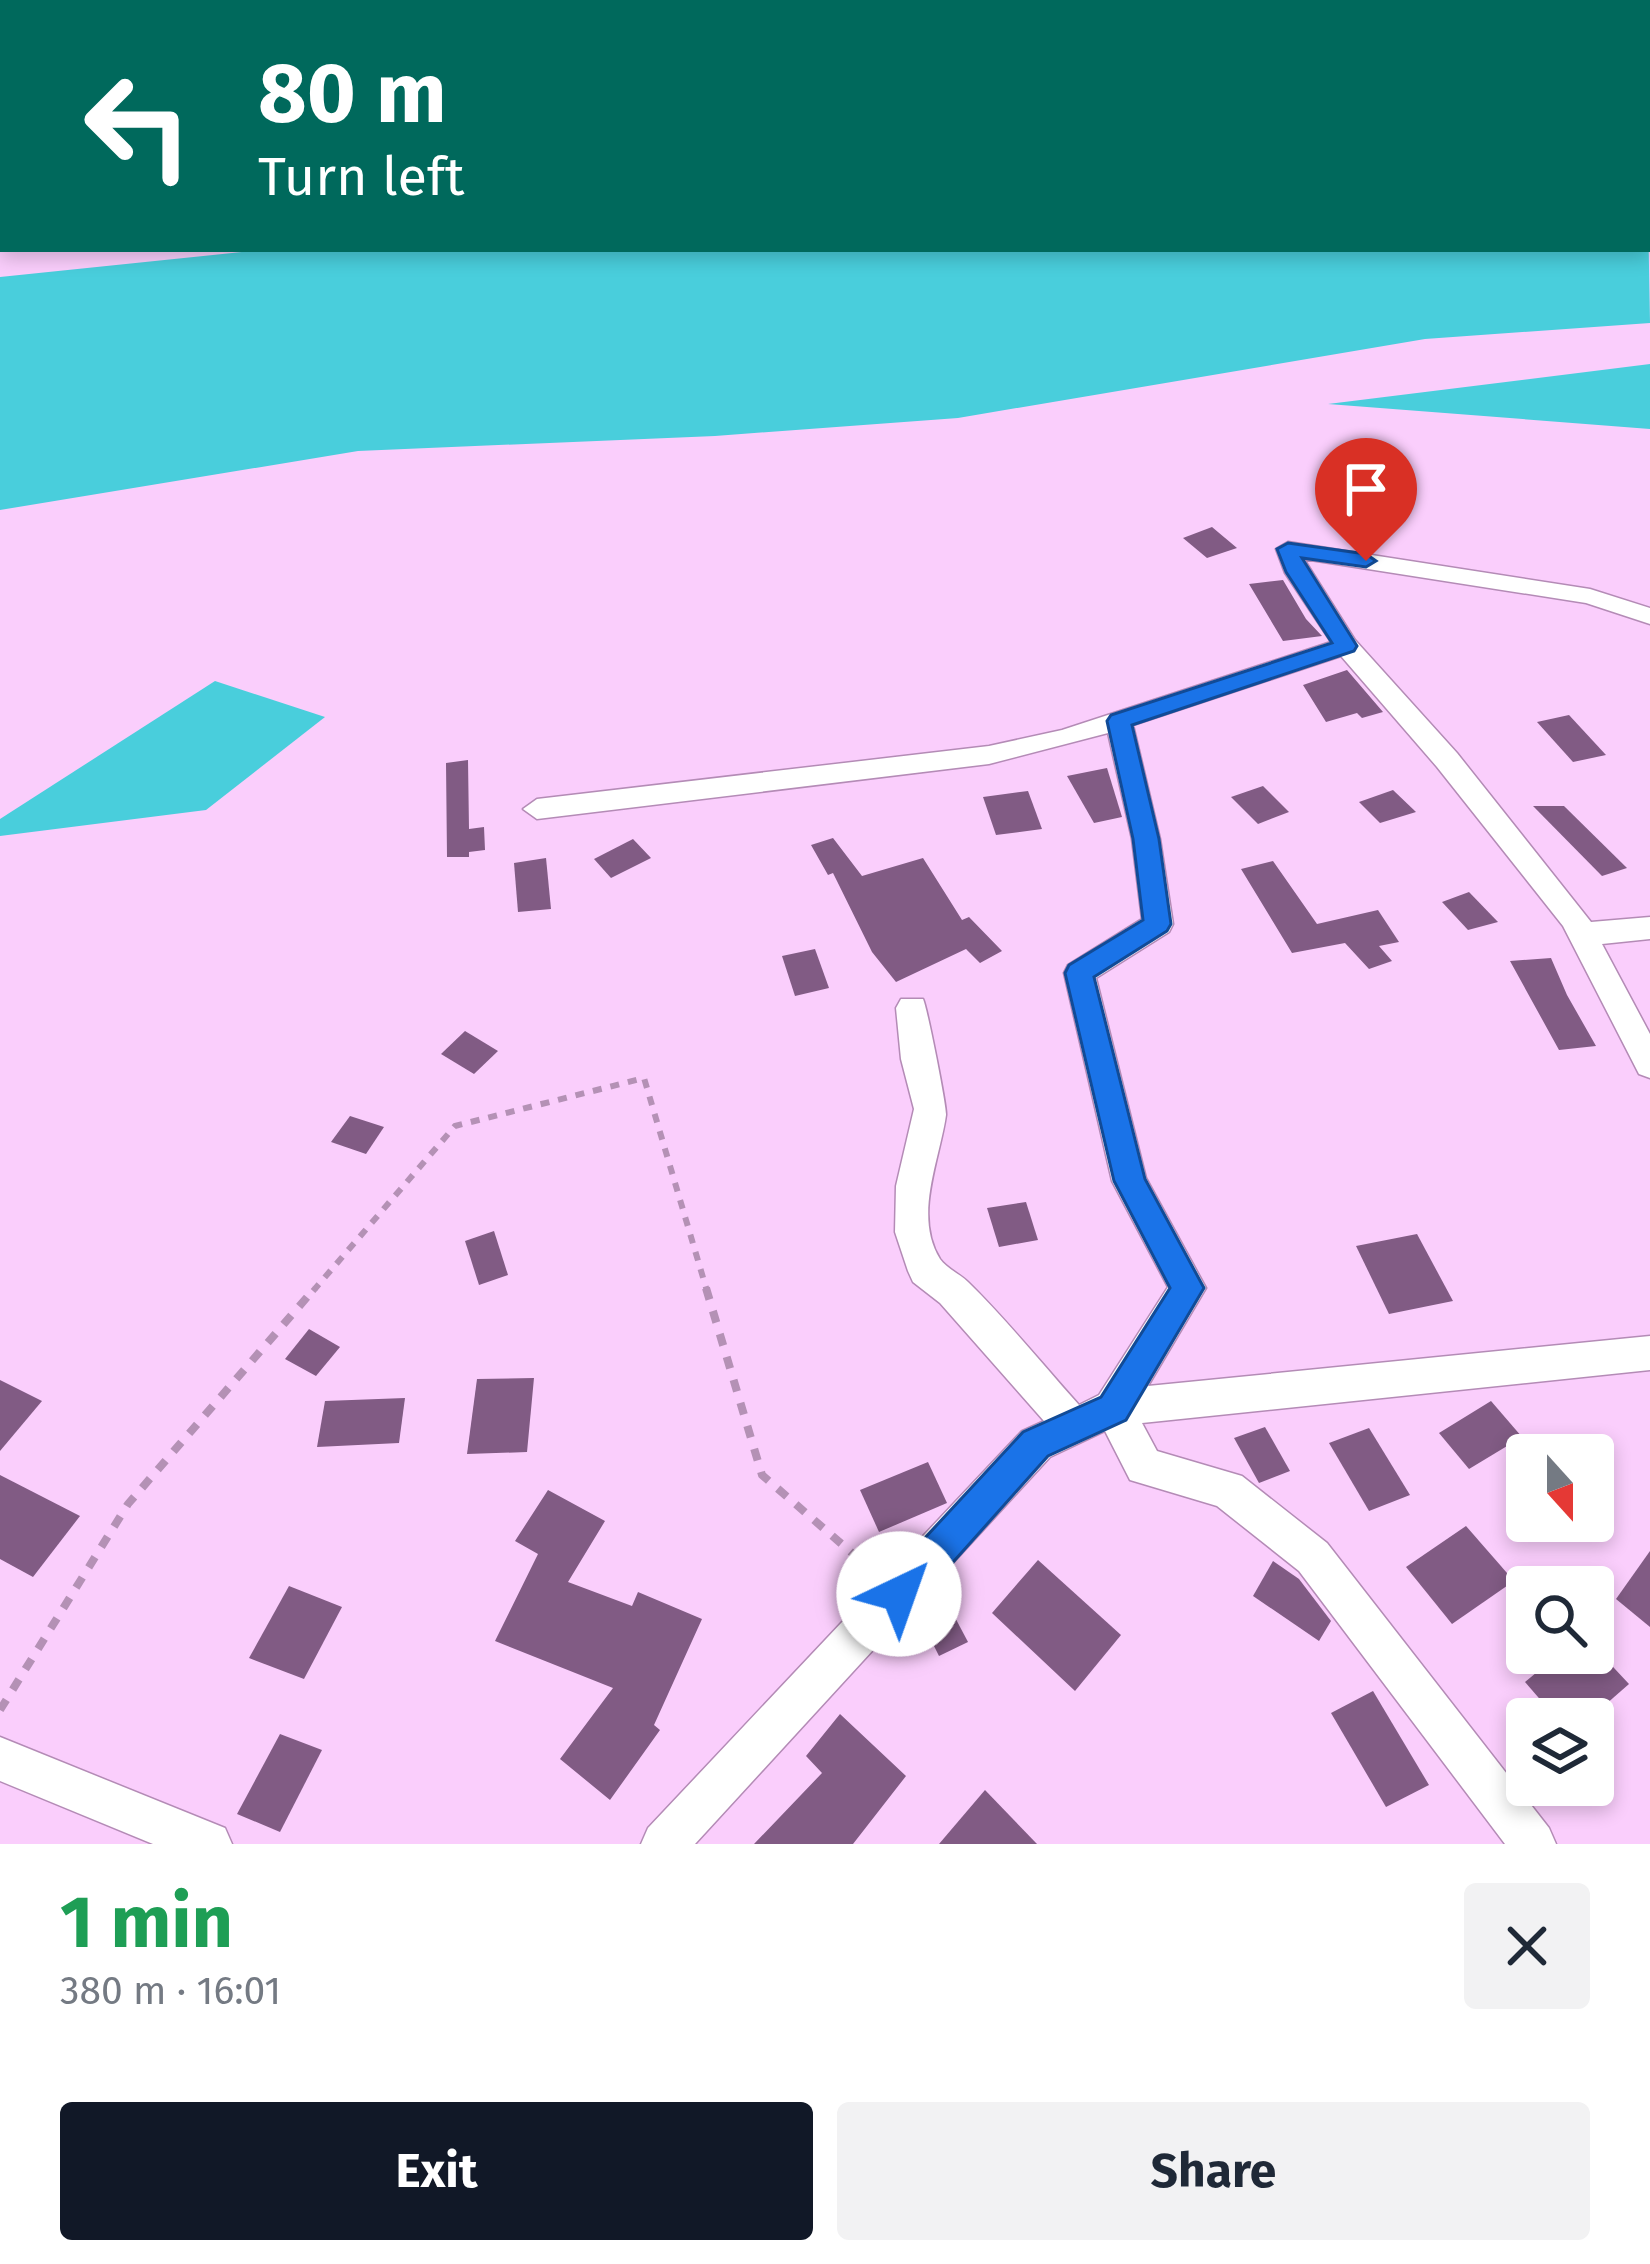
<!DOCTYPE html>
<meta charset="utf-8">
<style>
:root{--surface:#fff;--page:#f2f2f3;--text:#1f2937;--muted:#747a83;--accent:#111827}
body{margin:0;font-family:"Fira Sans",sans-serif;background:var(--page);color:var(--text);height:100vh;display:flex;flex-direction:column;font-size:45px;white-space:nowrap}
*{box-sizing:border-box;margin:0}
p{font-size:39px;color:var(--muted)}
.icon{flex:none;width:66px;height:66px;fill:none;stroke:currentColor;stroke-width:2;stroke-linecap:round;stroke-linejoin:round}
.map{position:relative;height:1844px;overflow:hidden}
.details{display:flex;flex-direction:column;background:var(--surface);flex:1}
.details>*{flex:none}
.hud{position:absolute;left:0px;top:0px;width:1650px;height:252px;box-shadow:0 6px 18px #0003;background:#00695c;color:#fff;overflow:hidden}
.needle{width:78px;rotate:159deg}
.tools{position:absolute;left:1506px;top:1434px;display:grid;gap:24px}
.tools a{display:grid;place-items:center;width:108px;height:108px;border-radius:12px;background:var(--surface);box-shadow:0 6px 18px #0003;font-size:60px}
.pin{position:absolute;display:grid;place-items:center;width:102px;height:102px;color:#fff;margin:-123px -51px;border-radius:50% 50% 50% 0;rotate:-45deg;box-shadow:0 0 12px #0007}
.pin .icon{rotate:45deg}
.me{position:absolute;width:132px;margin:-66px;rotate:42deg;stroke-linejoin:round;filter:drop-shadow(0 0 9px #0008)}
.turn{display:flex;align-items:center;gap:42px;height:252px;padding:0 60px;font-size:54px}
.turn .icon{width:156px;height:156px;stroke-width:2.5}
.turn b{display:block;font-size:84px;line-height:102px}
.round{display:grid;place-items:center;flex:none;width:126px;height:126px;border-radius:12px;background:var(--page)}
.summary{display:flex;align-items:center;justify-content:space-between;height:204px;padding:0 60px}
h1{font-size:72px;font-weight:700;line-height:90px;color:#1e9e55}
.primary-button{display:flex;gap:24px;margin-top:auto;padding:24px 60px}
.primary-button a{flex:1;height:138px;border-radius:12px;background:var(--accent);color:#fff;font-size:48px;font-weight:700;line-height:138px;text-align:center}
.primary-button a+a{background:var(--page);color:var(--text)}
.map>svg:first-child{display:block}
</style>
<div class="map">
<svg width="1650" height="1844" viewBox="0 0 1650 1844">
<rect width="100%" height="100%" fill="#facefc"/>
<g fill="#49cedc">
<path d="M 1647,153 L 1650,323 L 1425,339 L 958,418 L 715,436 L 358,451 L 0,510 L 0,277 L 271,249 L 1647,249 Z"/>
<path d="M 1650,364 L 1650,429 L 1328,404 Z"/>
<path d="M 215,681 L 325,717 L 206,810 L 0,836 L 0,819 Z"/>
</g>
<g fill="#815b84">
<path d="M 1369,497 L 1384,529 L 1341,530 L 1326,499 Z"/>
<path d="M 1212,527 L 1237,548 L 1207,558 L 1183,538 Z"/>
<path d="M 1283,580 L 1306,619 L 1322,636 L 1283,641 L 1249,584 Z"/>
<path d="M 1347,670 L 1383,712 L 1362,718 L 1357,713 L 1326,722 L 1303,685 Z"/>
<path d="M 1569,715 L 1606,755 L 1573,762 L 1537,722 Z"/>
<path d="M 468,760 L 469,829 L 484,827 L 485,850 L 469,852 L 469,857 L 447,857 L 446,763 Z"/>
<path d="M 1107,768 L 1122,817 L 1094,823 L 1067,776 Z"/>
<path d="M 1263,786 L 1289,812 L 1258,824 L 1231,797 Z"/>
<path d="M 1393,790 L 1416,812 L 1380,823 L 1359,802 Z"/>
<path d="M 1028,791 L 1042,829 L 996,835 L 983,797 Z"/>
<path d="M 1533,806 L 1564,806 L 1627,868 L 1602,876 Z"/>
<path d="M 833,838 L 862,876 L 923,858 L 962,920 L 969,917 L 1002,951 L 980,963 L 966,949 L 896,982 L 872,952 L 833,873 L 828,875 L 811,845 Z"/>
<path d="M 633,839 L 651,858 L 611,878 L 594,859 Z"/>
<path d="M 546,858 L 551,909 L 518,912 L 514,863 Z"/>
<path d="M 1273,861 L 1317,924 L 1378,910 L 1399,942 L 1379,946 L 1392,961 L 1369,969 L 1345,943 L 1292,953 L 1241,869 Z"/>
<path d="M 1469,892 L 1498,922 L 1468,930 L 1442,902 Z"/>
<path d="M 815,949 L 829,988 L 795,996 L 782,956 Z"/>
<path d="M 1551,958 L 1567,995 L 1596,1046 L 1559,1050 L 1510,961 Z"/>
<path d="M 465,1031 L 498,1051 L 474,1074 L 441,1054 Z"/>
<path d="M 350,1116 L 384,1127 L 366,1154 L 331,1142 Z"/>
<path d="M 1026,1202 L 1038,1240 L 999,1247 L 987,1208 Z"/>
<path d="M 494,1231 L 508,1275 L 479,1285 L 465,1241 Z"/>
<path d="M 1417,1234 L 1453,1301 L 1389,1314 L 1356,1246 Z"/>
<path d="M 309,1329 L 340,1347 L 316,1376 L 285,1359 Z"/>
<path d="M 534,1378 L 527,1452 L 467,1454 L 477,1379 Z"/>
<path d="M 0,1380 L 42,1401 L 0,1451 Z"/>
<path d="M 405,1398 L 399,1443 L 317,1447 L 325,1401 Z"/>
<path d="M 1491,1401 L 1522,1437 L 1469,1469 L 1439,1433 Z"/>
<path d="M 1265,1427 L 1290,1471 L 1259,1483 L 1234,1438 Z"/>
<path d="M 1369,1428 L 1410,1495 L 1369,1511 L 1329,1443 Z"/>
<path d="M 928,1462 L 947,1503 L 879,1532 L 860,1490 Z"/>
<path d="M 0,1475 L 80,1516 L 33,1577 L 0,1559 Z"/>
<path d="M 548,1490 L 605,1521 L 568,1582 L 632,1606 L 638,1592 L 702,1619 L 654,1725 L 660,1730 L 610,1800 L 560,1759 L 613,1688 L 495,1641 L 538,1554 L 515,1541 Z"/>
<path d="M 1466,1526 L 1514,1581 L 1452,1624 L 1406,1567 Z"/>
<path d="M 1650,1551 L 1650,1627 L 1616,1599 Z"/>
<path d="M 1038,1560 L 1121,1635 L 1075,1691 L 992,1613 Z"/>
<path d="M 1273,1561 L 1299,1579 L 1331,1621 L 1319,1641 L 1253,1596 Z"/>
<path d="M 289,1586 L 342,1607 L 304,1679 L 249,1658 Z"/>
<path d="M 950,1608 L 968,1642 L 939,1656 L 922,1622 Z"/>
<path d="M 1560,1653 L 1600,1653 L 1629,1684 L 1589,1719 L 1557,1719 L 1525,1682 Z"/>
<path d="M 1373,1691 L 1429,1785 L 1386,1807 L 1331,1713 Z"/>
<path d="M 840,1714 L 906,1776 L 853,1844 L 754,1844 L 822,1773 L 806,1756 Z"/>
<path d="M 280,1734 L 322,1750 L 280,1832 L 237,1814 Z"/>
<path d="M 985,1790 L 1037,1844 L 939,1844 Z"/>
</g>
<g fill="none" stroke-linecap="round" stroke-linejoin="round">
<g stroke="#b48bb6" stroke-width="3">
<g id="minor">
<path d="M 1288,542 L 1590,589 L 1650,608 L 1650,624 L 1586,603 L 1304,559 L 1355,640 L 1457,753 L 1591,922 L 1650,917 L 1650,939 L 1602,944 L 1650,1034 L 1650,1078 L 1639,1074 L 1563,926 L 1437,767 L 1341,656 L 1133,725 L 1160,839 L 1173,924 L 1169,932 L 1096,978 L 1146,1178 L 1206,1288 L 1148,1386 L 1650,1336 L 1650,1370 L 1142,1423 L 1157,1451 L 1242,1476 L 1327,1543 L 1549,1828 L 1556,1844 L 1505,1844 L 1299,1571 L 1217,1506 L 1130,1480 L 1105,1431 L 1050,1457 L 695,1844 L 641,1844 L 648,1828 L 1022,1431 L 1044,1421 L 940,1303 L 913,1282 L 908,1271 L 895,1232 L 896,1186 L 914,1109 L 901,1059 L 896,1008 L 901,999 L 923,999 C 927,1007 947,1108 946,1115 C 940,1159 913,1216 940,1259 C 946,1268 960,1274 968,1282 C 1007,1320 1042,1364 1079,1405 L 1099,1395 L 1168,1287 L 1112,1181 L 1064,973 L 1068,965 L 1142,919 L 1132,839 L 1108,733 L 989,764 L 537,819 L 523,809 L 537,799 L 989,746 L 1062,730 L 1331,642 L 1285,573 L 1276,549 Z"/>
<path d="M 0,1737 L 225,1828 L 232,1844 L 153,1844 L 0,1781 Z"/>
</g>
</g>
<path stroke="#b491b5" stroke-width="3" stroke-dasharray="4.5 4.5" stroke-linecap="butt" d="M 806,3 L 819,0"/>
<path stroke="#b491b5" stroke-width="6" stroke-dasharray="9 9" stroke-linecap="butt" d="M 313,1291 L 455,1126 L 644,1078 L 707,1291"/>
<g stroke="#b491b5" stroke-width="8" stroke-dasharray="12 12" stroke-linecap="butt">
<path d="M 706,1288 L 762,1475 L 874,1572"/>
<path d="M 0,1710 L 128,1504 L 315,1288"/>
</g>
<use href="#minor" fill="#fff" fill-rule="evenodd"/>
</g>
<path fill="#1a73e8" stroke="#114b97" stroke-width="3" d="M 1288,543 L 1366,554 L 1376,561 L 1366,567 L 1302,558 L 1357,646 L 1354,651 L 1132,725 L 1159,839 L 1171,924 L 1167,931 L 1094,977 L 1145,1179 L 1204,1288 L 1126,1420 L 1048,1456 L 912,1608 L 899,1613 L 885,1608 L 880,1594 L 885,1581 L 1023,1432 L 1101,1397 L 1170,1288 L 1114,1181 L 1065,973 L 1069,965 L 1143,920 L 1133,839 L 1107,721 L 1111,715 L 1332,643 L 1286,572 L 1277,549 Z"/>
</svg>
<div class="tools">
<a><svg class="needle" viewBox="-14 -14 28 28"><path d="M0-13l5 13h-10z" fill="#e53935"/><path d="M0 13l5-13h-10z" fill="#747a83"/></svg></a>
<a><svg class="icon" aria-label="search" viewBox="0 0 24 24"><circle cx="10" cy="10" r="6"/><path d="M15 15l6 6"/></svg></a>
<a><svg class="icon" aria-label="layers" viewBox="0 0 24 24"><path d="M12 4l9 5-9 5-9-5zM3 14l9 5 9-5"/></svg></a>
</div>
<div class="pin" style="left:1366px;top:561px;background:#d93025"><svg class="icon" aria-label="arrive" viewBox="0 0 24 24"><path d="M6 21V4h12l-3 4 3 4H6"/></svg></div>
<svg class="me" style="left:899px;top:1594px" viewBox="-20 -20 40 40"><circle r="19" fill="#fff"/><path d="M0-13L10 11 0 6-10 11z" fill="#1a73e8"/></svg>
<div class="hud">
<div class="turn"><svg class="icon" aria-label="left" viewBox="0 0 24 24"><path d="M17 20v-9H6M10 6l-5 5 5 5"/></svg><div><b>80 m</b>Turn left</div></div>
</div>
</div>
<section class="details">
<div class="summary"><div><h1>1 min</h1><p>380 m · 16:01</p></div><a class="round"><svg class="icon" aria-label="close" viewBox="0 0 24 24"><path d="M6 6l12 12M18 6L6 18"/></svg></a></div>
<div class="primary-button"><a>Exit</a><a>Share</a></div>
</section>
